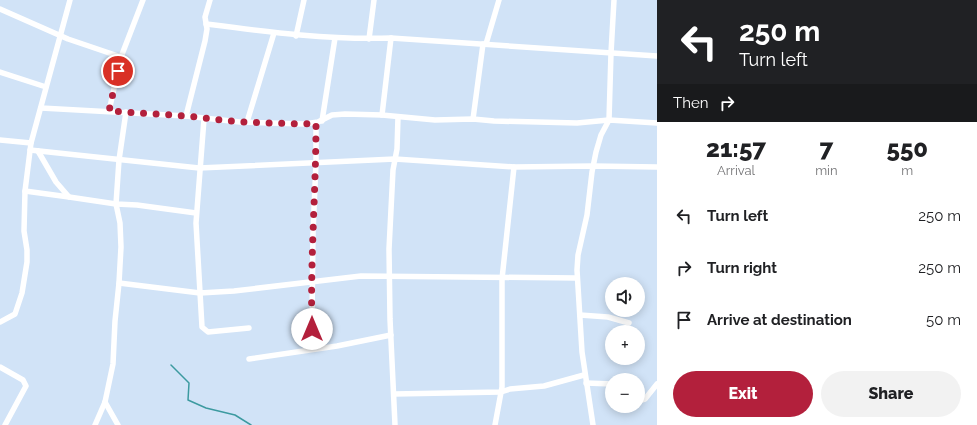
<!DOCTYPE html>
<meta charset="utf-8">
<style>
:root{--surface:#fff;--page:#f2f2f2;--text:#202124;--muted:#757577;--accent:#b3203c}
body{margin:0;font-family:Raleway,sans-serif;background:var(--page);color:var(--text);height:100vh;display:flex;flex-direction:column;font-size:15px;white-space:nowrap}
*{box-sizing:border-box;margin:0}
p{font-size:13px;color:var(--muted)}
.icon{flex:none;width:22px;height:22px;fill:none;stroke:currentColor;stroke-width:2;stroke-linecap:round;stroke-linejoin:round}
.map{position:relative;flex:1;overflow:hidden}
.side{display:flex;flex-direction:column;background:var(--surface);width:320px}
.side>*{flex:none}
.guide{background:#202124;color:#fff;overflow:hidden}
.fabs{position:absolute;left:605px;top:277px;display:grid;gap:8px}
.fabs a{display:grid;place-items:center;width:40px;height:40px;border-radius:50%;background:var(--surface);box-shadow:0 2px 10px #0003;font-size:20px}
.pin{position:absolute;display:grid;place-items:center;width:34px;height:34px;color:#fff;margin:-17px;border:2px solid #fff;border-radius:50%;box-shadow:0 1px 4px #0007}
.me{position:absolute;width:44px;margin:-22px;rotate:0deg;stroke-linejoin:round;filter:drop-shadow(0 0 3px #0008)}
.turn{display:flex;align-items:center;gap:14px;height:84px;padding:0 16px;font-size:18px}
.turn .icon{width:52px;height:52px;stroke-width:2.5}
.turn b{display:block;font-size:28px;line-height:34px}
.then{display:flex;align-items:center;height:38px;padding:0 16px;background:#0003;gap:8px;font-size:15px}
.eta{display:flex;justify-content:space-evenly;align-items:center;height:68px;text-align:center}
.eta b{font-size:24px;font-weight:800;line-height:28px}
.primary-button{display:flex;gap:8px;margin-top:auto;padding:8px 16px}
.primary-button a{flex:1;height:46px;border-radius:24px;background:var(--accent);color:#fff;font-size:16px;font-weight:800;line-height:46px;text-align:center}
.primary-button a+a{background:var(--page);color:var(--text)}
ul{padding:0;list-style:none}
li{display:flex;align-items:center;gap:12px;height:52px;padding:0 16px}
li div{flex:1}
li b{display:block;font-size:15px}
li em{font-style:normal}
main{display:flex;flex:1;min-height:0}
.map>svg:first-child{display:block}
</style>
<main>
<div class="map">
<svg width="657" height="425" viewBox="0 0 657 425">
<rect width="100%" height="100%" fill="#d1e3f7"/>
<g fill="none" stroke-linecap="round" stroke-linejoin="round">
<path stroke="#3c9aa0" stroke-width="1.5" d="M 171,365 L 189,383 L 188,400 L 206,408 L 235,415 L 251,425"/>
<g stroke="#fff" stroke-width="5.5">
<path d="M 0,9 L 68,39 L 121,57"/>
<path d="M 206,24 C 268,32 328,40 391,38 L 657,56"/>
<path d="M 296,36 L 304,0"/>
<path d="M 369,39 L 374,0"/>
<path d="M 486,44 L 499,0"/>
<path d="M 0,72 L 46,87"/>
<path d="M 41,108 L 186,116 L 240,122 L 304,124 L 318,122 L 332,115 L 345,114 L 382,115 L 435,120 L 473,119 L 494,121 L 577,123 L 609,120 L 657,123"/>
<path d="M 109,111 L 121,57 L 143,0"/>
<path d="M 382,115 L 391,38"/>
<path d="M 186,116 L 205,41 L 207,29 L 205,17 L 210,0"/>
<path d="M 204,119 L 196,223 L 202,327 L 208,332 L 249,328"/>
<path d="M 473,119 L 483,44"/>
<path d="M 322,121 L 335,38"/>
<path d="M 247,122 L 274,33"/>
<path d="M 0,140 L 31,143"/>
<path d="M 30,150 L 199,168 L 395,159 L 514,167 L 593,166 L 657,167"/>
<path d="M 38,151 L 56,182 L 69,197 L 116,204 L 137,205 L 196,213"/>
<path d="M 25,191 L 69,197"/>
<path d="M 119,283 L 200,293 L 234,291 L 361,276 L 577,278"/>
<path d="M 580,315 L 608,317 L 629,323"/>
<path d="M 0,322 L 15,314 L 22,293 L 27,262 L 27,250 L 24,231 L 25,191 L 31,143 L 70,0"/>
<path d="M 314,349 L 312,321 L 313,233 L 316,162 L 316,123"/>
<path d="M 249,359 L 337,346 L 391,335"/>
<path d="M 0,367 L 23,380 L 26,386 L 5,425"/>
<path d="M 586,383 L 612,384"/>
<path d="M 394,394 L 501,392 L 510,389 L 544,386 L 584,375"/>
<path d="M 638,401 L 645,399 L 657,384"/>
<path d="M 105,402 L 118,425"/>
<path d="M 95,425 L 105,402 L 113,364 L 115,321 L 119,283 L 121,247 L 120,223 L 116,204 L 119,160 L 126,112"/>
<path d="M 395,425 L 390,319 L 389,249 L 393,170 L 397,149 L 398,117"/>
<path d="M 495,425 L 502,387 L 502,279 L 514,167"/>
<path d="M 593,425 L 582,352 L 577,270 L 578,255 L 587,215 L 592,172 L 596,152 L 601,135 L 609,120 L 611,53 L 614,0"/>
</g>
</g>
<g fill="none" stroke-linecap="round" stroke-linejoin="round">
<path stroke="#b3203c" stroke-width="7" stroke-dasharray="0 12.6" d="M 118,71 L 109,111 L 186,116 L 240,122 L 304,124 L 316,123 C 316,191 310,260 312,329"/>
</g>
</svg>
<div class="fabs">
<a><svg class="icon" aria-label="sound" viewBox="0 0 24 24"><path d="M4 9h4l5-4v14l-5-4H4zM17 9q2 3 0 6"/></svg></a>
<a>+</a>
<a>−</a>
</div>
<div class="pin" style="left:118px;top:71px;background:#d93025"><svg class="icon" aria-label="arrive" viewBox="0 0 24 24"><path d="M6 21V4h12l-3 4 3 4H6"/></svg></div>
<svg class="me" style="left:312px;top:329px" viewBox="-20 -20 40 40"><circle r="19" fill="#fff"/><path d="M0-13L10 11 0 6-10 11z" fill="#b3203c"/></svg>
</div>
<section class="side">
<div class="guide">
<div class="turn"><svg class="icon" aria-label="left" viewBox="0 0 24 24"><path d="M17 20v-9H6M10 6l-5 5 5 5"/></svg><div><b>250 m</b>Turn left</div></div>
<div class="then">Then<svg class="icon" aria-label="right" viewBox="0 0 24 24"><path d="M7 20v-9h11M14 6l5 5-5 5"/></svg></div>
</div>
<div class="eta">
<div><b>21:57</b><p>Arrival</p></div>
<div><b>7</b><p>min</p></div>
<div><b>550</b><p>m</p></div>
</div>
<ul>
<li><svg class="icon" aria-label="left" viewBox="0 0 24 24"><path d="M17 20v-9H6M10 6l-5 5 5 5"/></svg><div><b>Turn left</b></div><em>250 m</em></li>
<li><svg class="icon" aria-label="right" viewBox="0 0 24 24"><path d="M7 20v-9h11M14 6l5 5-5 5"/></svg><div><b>Turn right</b></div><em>250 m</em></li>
<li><svg class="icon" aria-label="arrive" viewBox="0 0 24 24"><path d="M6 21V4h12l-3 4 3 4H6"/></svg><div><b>Arrive at destination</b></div><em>50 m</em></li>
</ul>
<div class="primary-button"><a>Exit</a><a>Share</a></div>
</section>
</main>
